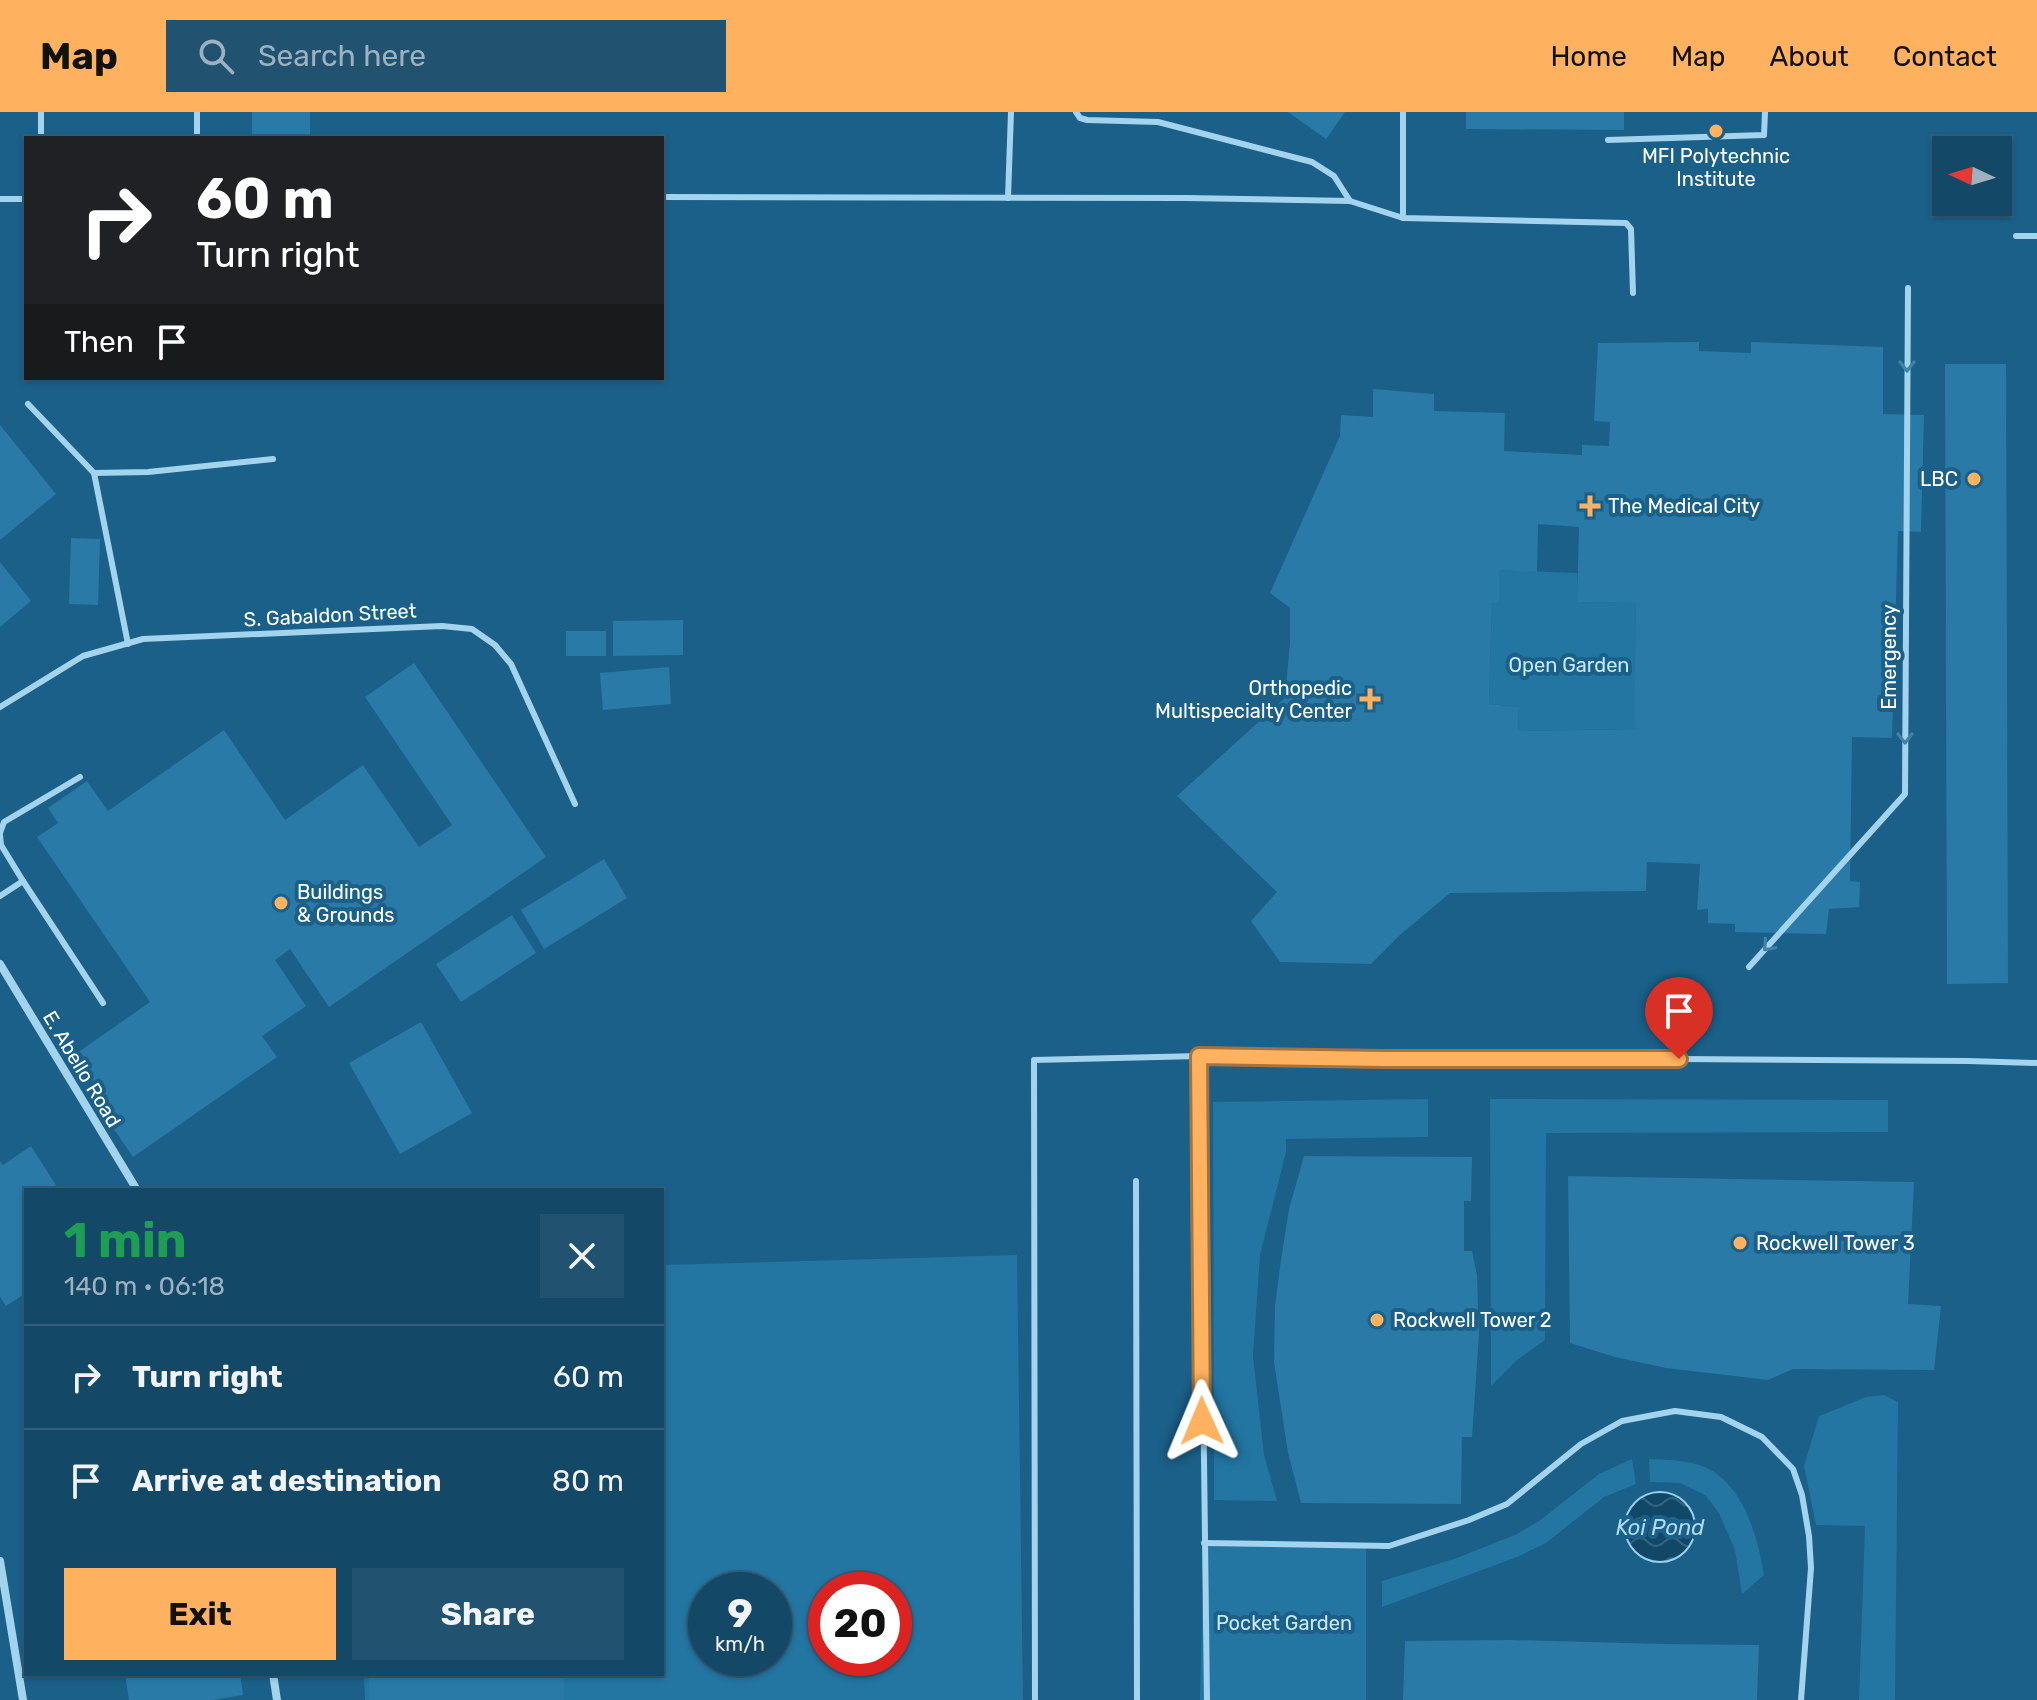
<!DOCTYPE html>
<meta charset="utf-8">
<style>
:root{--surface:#144867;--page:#215270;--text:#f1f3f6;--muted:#9db2c0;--line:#33607b;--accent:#feb15f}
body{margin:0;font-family:Rubik,sans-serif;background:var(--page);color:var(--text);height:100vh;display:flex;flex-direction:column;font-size:30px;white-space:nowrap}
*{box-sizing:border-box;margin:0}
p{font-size:26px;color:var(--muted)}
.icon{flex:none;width:44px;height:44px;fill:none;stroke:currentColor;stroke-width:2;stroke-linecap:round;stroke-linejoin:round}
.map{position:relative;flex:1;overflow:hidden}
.side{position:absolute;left:24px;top:1076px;width:640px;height:488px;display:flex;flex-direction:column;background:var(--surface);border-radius:0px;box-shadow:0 2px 6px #0004,0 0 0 2px var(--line)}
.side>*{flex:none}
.top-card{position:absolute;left:24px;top:24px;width:640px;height:244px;border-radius:0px;box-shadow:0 2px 6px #0004,0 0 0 2px var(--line);background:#202124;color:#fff;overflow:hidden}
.needle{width:52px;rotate:274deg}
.controls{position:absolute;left:1932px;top:24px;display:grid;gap:16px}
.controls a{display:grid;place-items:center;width:80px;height:80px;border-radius:0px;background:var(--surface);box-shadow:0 2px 6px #0004,0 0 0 2px var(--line);font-size:40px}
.speed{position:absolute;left:688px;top:1460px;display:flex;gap:16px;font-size:40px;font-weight:700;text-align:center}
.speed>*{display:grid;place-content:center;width:104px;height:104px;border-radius:50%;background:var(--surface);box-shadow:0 2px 6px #0004,0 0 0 2px var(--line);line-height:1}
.speed small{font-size:20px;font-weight:400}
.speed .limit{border:12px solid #d22;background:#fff;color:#111}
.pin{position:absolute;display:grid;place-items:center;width:68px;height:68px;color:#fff;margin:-82px -34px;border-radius:50% 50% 50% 0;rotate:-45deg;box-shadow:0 0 8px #0007}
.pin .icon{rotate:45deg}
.me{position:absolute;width:88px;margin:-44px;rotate:359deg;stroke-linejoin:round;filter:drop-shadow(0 0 6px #0008)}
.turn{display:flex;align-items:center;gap:28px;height:168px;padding:0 40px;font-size:36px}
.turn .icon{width:104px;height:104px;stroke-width:2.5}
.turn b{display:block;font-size:56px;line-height:68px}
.then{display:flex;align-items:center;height:76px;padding:0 40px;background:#0003;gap:16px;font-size:30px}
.round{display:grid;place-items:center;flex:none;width:84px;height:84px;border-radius:0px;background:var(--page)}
.head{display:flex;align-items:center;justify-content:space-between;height:136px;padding:0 40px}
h1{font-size:48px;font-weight:700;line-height:60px;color:#1e9e55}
.action{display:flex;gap:16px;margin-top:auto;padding:16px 40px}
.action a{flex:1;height:92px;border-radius:0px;background:var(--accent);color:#111;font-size:32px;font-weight:700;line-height:92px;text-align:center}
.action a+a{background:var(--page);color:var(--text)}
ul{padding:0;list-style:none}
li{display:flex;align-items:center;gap:24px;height:104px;padding:0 40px;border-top:2px solid var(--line)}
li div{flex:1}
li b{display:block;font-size:30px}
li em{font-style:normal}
header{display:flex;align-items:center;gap:48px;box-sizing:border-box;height:112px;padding:0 40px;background:var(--accent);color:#111}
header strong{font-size:38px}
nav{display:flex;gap:44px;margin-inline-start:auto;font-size:28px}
.search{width:560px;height:72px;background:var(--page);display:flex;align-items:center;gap:20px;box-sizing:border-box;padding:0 28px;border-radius:0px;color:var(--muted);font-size:30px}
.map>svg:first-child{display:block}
</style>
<header>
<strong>Map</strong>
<div class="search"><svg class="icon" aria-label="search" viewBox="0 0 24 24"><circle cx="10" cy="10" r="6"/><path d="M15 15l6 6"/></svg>Search here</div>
<nav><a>Home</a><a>Map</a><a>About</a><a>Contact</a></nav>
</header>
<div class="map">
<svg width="2037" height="1588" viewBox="0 0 2037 1588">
<defs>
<pattern id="water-waves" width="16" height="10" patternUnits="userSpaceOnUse" patternTransform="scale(2)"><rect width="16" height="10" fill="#114767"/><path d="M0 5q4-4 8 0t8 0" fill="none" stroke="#35637e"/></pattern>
</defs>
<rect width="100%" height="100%" fill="#1a6089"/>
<g fill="#2375a2" fill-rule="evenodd">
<path d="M 1499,458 L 1577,461 L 1578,490 L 1636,491 L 1635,617 L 1518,619 L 1519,595 L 1489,592 L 1492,491 L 1499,491 Z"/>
<path d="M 1428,987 L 1428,1025 L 1286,1027 L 1286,1040 L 1260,1143 L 1253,1244 L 1264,1343 L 1277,1389 L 1214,1388 L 1213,990 Z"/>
<path d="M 1490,987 L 1888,988 L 1888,1020 L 1546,1021 L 1545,1228 L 1517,1248 L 1491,1274 Z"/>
<path d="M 1017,1143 L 1023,1588 L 365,1588 L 364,1562 L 662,1562 L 662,1153 ZM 706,1478 L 774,1478 L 774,1546 L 706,1546 ZM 826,1478 L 894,1478 L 894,1546 L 826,1546 Z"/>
<path d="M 1884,1283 L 1898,1290 L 1895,1588 L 1859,1588 L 1865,1414 L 1816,1413 L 1804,1354 L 1819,1304 L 1866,1285 Z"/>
<path d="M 1632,1347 L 1636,1372 L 1604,1385 L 1546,1431 L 1517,1445 L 1382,1495 L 1382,1469 L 1454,1447 L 1515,1423 L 1539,1409 L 1599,1362 Z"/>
<path d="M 1649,1347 C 1669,1348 1700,1348 1717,1362 C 1747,1385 1758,1427 1764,1463 L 1742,1482 L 1735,1438 L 1719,1401 L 1705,1383 L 1680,1371 L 1650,1370 Z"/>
<path d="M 1204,1431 L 1366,1435 L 1366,1588 L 1200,1588 Z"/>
</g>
<circle fill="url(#water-waves)" stroke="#96d1ef" stroke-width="2" cx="1660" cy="1415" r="35"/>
<g fill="#297aa7" fill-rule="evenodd">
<rect x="252" y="0" width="58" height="26"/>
<path d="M 1288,0 L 1345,0 L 1326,27 Z"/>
<path d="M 1466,0 L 1624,0 L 1624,18 L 1466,17 Z"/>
<path d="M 1699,230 L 1699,239 L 1751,241 L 1751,230 L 1883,235 L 1883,302 L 1924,303 L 1921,420 L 1898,419 L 1892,626 L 1852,625 L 1850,769 L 1860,770 L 1859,795 L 1829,797 L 1826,822 L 1735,820 L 1735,812 L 1708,811 L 1708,797 L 1697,798 L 1700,752 L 1647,750 L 1646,779 L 1450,781 L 1401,822 L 1371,852 L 1280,850 L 1251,809 L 1277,780 L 1177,684 L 1285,586 L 1290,530 L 1290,496 L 1270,481 L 1340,324 L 1341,303 L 1373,305 L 1373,277 L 1434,282 L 1434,299 L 1505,301 L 1504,339 L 1582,343 L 1582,333 L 1609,334 L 1610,310 L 1594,309 L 1598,231 ZM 1538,412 L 1579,415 L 1577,490 L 1636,491 L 1634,602 L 1635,617 L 1518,619 L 1519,595 L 1489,592 L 1492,491 L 1499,491 L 1499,458 L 1537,460 Z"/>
<path d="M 1945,252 L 2006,252 L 2008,871 L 1947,872 Z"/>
<path d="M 0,313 L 56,382 L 0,428 Z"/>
<path d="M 71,426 L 100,427 L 98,493 L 69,492 Z"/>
<path d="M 0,450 L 31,489 L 0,515 Z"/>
<path d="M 683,508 L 683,543 L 613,544 L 613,509 Z"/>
<rect x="566" y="519" width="40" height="25"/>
<path d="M 414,551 L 546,745 L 329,895 L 290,837 L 275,848 L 306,894 L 262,924 L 277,945 L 133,1045 L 67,948 L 150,890 L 37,725 L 58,711 L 48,696 L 87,669 L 108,699 L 224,618 L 285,708 L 363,653 L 419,735 L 452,713 L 365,585 Z"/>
<path d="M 669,555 L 671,592 L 603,598 L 600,561 Z"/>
<path d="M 604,747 L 627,786 L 544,837 L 521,798 Z"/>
<path d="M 512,803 L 536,841 L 461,890 L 436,852 Z"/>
<path d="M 421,910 L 472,1001 L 400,1042 L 349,951 Z"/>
<path d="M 31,1034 L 59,1078 L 26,1078 L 26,1181 L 6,1194 L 0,1185 L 0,1049 L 3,1053 Z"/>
<path d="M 1304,1044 L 1472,1045 L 1471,1089 L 1464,1089 L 1464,1139 L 1472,1139 L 1477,1163 L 1479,1222 L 1472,1325 L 1462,1325 L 1461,1392 L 1301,1391 L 1288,1341 L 1274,1250 L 1275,1194 L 1281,1148 L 1289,1097 Z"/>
<path d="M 1568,1064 L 1914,1070 L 1908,1192 L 1941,1194 L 1934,1258 L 1793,1257 L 1768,1268 L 1666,1256 L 1615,1245 L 1570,1231 Z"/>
<path d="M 1510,1528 L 1664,1532 L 1759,1533 L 1757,1588 L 1403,1588 L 1405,1529 Z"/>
<path d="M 125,1562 L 240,1562 L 243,1583 L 213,1588 L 129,1588 Z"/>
<rect x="369" y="1562" width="195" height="26"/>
</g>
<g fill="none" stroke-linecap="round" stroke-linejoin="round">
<g stroke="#a3d3ed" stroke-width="6">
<path d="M 197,0 L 197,26"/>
<path d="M 1076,0 L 1080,6 L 1087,8 L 1158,10 L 1312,50 L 1334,64 L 1350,89"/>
<path d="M 41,26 L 41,0"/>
<path d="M 1608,28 L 1764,23 L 1765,0"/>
<path d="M 662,85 L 1187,86 L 1350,89 L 1403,106 L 1626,111 L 1631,117 L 1633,181"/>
<path d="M 1008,86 L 1011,0"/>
<path d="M 0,87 L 26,87"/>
<path d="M 1403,106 L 1403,0"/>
<path d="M 2016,124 L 2037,124"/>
<path d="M 28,292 L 94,361 L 128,532"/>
<path d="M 94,361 L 148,360 L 273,347"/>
<path d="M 0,595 L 83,544 L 143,527 L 442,514 L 472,517 L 495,533 L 511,552 L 575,692"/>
<path d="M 0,721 L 4,710 L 80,665"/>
<path d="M 0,723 L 1,733 L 23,769 L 103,891"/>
<path d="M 0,784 L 23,769"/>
<path d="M 1749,855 L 1905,682 L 1908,176"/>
<path d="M 1199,944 L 1207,1588"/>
<path d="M 1136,1069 L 1137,1588"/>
<path d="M 1204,1431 L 1389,1434 L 1469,1408 L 1507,1392 L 1581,1332 L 1622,1309 L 1675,1299 L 1721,1305 L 1762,1325 L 1793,1357 L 1802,1383 L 1809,1424 L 1811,1456 L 1801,1588"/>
<path d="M 1035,1588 L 1034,948 L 1199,944 L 1384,947 L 1679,947 L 1968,949 L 2037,951"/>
</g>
<g stroke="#a3d3ed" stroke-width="8">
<path d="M 0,852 L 137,1078"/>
<path d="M 0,1449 L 23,1588"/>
<path d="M 273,1562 L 277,1588"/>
</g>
</g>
<defs><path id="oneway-chevron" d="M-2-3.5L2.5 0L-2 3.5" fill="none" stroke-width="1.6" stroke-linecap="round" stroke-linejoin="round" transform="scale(2)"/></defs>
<g stroke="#4382a7">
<use href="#oneway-chevron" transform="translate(1907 254) rotate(90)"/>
<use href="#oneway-chevron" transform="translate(1905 626) rotate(90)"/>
<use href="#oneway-chevron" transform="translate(1768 834) rotate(132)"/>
</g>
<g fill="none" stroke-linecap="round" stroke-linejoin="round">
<g stroke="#a5733e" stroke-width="20">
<path id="route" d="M 1202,1309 L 1199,944 L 1384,947 L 1679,947"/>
</g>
<use href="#route" stroke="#feb15f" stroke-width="14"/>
</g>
<g fill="#feb15f" stroke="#1a6089" stroke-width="3">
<circle cx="1716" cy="19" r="8"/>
<circle cx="1974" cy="367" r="8"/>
<path d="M1586 382h8v8h8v8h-8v8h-8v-8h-8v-8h8z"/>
<path d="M1366 575h8v8h8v8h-8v8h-8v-8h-8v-8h8z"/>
<circle cx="281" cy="791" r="8"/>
<circle cx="1740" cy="1131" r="8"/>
<circle cx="1377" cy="1208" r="8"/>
</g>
<g text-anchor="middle" stroke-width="8" stroke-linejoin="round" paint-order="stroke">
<g font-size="20" fill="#fff" stroke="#1a6089" text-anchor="start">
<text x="1716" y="51" text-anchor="middle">MFI Polytechnic<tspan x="1716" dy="23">Institute</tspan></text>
<text x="1958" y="374" text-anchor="end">LBC</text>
<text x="1608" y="401">The Medical City</text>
<text x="1352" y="583" text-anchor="end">Orthopedic<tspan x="1352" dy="23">Multispecialty Center</tspan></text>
<text x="297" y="787">Buildings<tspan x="297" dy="23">&amp; Grounds</tspan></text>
<text x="1756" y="1138">Rockwell Tower 3</text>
<text x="1393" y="1215">Rockwell Tower 2</text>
</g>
<g font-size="20" fill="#fff" stroke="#1a6089">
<text transform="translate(330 503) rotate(-3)" y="7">S. Gabaldon Street</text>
<text transform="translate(1889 545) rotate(-90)" y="7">Emergency</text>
<text transform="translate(82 957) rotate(59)" y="7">E. Abello Road</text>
</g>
<g font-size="20" fill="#c9e8f9" stroke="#1a6089">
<text x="1569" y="560">Open Garden</text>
<text x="1284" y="1518">Pocket Garden</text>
</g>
<g font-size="22" font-style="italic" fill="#afdcf4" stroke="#1a6089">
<text x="1660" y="1423">Koi Pond</text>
</g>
</g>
</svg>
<div class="controls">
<a><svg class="needle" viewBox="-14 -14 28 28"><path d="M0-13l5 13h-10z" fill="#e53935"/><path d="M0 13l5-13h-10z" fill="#9db2c0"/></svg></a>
</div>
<div class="speed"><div>9<small>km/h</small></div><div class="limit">20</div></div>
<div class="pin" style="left:1679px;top:947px;background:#d93025"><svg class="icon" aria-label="arrive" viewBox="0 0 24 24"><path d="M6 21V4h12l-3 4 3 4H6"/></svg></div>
<svg class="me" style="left:1202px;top:1309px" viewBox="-20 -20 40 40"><path d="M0-17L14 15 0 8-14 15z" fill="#feb15f" stroke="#fff" stroke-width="4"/></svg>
<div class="top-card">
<div class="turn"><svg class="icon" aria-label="right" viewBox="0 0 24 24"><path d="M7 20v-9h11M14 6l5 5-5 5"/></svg><div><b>60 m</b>Turn right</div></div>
<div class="then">Then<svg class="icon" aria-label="arrive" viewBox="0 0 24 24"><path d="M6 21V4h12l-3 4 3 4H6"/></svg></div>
</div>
<section class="side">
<div class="head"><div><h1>1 min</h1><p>140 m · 06:18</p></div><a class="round"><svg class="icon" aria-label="close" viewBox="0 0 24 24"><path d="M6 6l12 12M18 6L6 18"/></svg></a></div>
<ul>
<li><svg class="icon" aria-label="right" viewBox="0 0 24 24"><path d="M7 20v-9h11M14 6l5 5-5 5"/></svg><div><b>Turn right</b></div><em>60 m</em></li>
<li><svg class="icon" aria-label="arrive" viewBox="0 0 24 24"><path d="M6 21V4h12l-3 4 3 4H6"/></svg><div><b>Arrive at destination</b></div><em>80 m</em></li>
</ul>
<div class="action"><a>Exit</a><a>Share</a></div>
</section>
</div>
